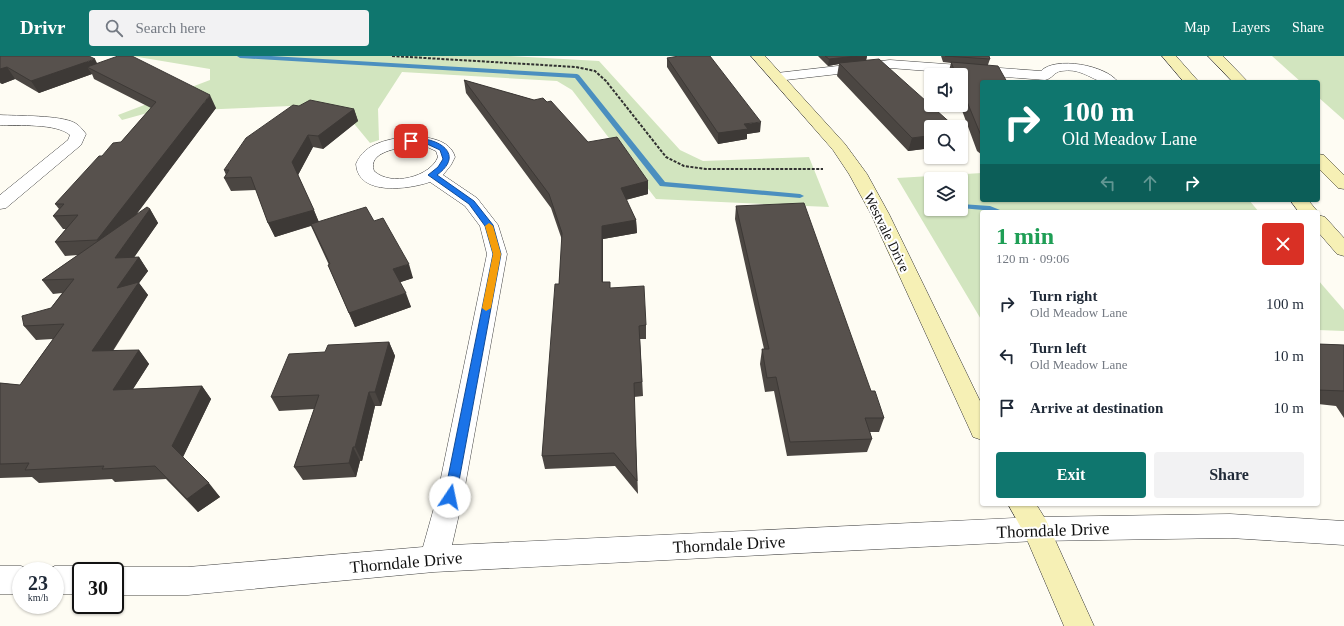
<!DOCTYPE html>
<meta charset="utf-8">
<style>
:root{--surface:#fff;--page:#f2f2f3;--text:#1f2937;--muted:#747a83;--accent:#0f766e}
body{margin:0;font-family:"Times New Roman",serif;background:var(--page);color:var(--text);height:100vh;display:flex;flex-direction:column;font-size:15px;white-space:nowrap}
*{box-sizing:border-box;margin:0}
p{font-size:13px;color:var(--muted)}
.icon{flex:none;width:22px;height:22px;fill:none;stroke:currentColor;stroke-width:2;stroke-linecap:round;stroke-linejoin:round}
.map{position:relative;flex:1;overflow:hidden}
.drawer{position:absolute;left:980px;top:154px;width:340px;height:296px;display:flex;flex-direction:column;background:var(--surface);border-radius:4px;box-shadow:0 1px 3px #0004}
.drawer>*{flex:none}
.banner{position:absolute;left:980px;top:24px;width:340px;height:122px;border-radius:4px;box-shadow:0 1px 3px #0004;background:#0f766e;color:#fff;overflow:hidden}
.fabs{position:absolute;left:924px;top:12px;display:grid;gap:8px}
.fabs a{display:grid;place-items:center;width:44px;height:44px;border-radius:4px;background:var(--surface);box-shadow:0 1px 3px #0004;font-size:20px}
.speed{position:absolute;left:12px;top:506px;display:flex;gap:8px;font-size:20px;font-weight:700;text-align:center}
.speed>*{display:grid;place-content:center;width:52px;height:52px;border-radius:50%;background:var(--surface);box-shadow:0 1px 3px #0004;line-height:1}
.speed small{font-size:10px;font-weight:400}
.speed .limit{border:2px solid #111;border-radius:6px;background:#fff;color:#111}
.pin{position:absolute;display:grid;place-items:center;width:34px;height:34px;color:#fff;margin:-17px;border-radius:8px;box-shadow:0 2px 6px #0006}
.me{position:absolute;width:44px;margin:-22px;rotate:11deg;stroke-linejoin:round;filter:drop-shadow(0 0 3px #0008)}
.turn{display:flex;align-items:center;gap:14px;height:84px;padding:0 16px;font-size:18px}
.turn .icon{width:52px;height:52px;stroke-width:2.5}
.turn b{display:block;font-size:28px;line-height:34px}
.lanes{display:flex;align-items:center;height:38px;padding:0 16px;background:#0003;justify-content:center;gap:20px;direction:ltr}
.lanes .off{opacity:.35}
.round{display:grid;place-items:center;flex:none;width:42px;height:42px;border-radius:4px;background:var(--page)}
.overview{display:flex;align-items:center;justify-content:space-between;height:68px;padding:0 16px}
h1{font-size:24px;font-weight:800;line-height:30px;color:#1e9e55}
.primary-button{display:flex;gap:8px;margin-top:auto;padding:8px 16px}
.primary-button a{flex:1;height:46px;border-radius:4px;background:var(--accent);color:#fff;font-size:16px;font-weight:800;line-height:46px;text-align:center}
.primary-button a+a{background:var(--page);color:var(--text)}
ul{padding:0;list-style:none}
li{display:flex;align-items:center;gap:12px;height:52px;padding:0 16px}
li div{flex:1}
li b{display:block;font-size:15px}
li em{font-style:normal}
header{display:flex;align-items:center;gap:24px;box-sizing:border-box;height:56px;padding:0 20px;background:var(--accent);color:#fff}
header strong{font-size:19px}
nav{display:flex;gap:22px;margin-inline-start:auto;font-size:14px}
.search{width:280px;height:36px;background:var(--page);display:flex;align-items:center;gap:10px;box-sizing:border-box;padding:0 14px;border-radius:4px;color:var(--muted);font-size:15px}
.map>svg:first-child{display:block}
</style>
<header>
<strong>Drivr</strong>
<div class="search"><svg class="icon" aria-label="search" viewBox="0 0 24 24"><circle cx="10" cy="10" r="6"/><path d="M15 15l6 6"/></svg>Search here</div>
<nav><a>Map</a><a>Layers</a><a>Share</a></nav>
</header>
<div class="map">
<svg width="1344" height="570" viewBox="0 0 1344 570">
<rect width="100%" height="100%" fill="#fefcf3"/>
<g fill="#d2e5bf" fill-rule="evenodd">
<path d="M 132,0 L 510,0 L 599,5 L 680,94 L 703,105 L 809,101 L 829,151 L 656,143 L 572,34 L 557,25 L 402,16 L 378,53 L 379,84 L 370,87 L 351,64 L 291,50 L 151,56 L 122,64 L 118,59 L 210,24 L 210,13 Z"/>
<path d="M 1272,0 L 1344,0 L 1344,64 L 1318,41 L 1318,26 L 1301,26 Z"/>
<path d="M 982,117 L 982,144 L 1249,144 L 1259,156 L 982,156 L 982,265 L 897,122 ZM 931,123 L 961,123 L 961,153 L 931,153 Z"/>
<path d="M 1318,224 L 1344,254 L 1344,275 L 1318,274 Z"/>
</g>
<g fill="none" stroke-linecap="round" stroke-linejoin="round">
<g fill="#4b8fbf" fill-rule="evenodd">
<path d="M 237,0 L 271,0 L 577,18 L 579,19 L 665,126 L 800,138 L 804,140 L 800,142 L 660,130 L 575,22 L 240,2 Z"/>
<path d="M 961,148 L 990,150 L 1005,156 L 961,152 Z"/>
</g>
<g stroke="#424242" stroke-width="1">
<g id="street">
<path d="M 890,4 L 1041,15 C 1055,0 1106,9 1118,26 C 1114,26 1107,27 1102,26 C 1088,21 1079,12 1061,15 C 1054,16 1052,23 1045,24 L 890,12 L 777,25 L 772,24 L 770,21 L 772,18 L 777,17 Z"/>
<path d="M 0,59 C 17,60 61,59 75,67 C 79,69 83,74 86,78 L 81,89 L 6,152 L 0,153 L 0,139 L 68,84 L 70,79 C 56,67 19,70 0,69 Z"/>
<path d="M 411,80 C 427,81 450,83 455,101 L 451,109 L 443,119 L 477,142 L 498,169 L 507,198 L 463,441 L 452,489 L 1036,461 L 1230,458 L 1344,465 L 1344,489 L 1230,482 L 1036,485 L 434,516 L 188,539 L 115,539 L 115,515 L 106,515 L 115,511 L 188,511 L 423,491 L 437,441 L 487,198 L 480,170 L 465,150 L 430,126 C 410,133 358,141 356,108 C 365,86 390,83 411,80 ZM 411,90 L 427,91 L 436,95 L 438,101 C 430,121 391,131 374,115 C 367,96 398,92 411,90 Z"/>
<path d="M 0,510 L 21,510 L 31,514 L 21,515 L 21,538 L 0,538 Z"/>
<path d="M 55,510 L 81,510 L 91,514 L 81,515 L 81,538 L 55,538 L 55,515 L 44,515 Z"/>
</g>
</g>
<g stroke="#313131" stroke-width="1">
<g id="secondary">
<path d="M 751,0 L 765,0 L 845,88 L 867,118 L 889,158 L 982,349 L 982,384 L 973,381 L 970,374 L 871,158 L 849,118 L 833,94 Z"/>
<path d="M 1162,0 L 1176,0 L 1199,26 L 1184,26 Z"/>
<path d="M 1208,0 L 1223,0 L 1248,26 L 1233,26 Z"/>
<path d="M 1318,98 L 1324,99 L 1344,119 L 1344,133 L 1338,132 L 1318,112 Z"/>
<path d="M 1290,144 L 1308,144 L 1318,156 L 1299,156 Z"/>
<path d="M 1318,159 L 1325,161 L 1344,182 L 1344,200 L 1337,198 L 1318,176 Z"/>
<path d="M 1008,448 L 1036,448 L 1046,464 L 1094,570 L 1064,570 L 1025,479 Z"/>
</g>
</g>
<path stroke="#313131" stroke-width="2" stroke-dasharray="3 1.5" stroke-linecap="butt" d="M 392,0 L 576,11 L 595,15 L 606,25 L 666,101 L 684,110 L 706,113 L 823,113"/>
<use href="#street" fill="#fff" fill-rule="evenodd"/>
<use href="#secondary" fill="#f6f0b5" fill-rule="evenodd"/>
</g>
<g fill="#4b4642">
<path d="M 0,0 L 97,7 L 216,52 L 136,159 L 150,153 L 158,167 L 134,201 L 139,201 L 148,215 L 139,227 L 148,239 L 113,295 L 139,294 L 149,308 L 133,333 L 202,330 L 211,343 L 183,401 L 220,441 L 198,456 L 166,423 L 115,426 L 112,423 L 39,427 L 32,421 L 0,422 L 0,327 L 20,329 L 53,283 L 36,284 L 24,270 L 51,252 L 62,237 L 53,238 L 42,224 L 78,199 L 65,200 L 55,186 L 66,173 L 63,173 L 53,160 L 59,153 L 55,148 L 102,100 L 121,86 L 151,52 L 94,23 L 92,18 L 39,37 L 15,23 L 2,28 L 0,27 Z"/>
<path d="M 818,0 L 867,0 L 866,4 L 931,71 L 931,98 L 928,98 L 924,93 L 908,95 L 837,20 L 839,8 L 828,10 Z"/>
<path d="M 941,0 L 989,0 L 990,3 L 982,26 L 982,99 L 977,95 L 960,49 L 961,49 L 961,19 L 948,19 L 948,18 L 951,7 L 943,6 Z"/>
<path d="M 667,2 L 760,76 L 747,78 L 747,83 L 718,88 L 667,11 Z"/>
<path d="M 464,24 L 534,44 L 547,46 L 588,86 L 648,125 L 648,138 L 626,144 L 636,164 L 637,177 L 603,183 L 603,226 L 610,232 L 646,269 L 646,283 L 640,283 L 643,340 L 634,341 L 638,438 L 615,410 L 545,413 L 542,400 L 559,228 L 562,184 L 551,152 L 466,37 Z"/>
<path d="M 354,53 L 358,65 L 323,93 L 313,91 L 298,119 L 319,166 L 374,165 L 413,222 L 400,226 L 411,251 L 355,271 L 328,209 L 329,209 L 311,170 L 275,181 L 268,167 L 256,134 L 231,135 L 224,122 L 226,119 L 224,114 Z"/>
<path d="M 736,150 L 871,335 L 884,362 L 879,376 L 870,376 L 872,383 L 867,396 L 787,400 L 774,335 L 765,336 L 760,308 L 762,293 L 764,293 L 735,163 Z"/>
<path d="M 389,286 L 395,300 L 381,350 L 375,350 L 362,405 L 360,405 L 356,421 L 303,424 L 294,411 L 314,353 L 279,355 L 271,341 L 325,296 Z"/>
<path d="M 1318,288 L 1344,289 L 1344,362 L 1336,350 L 1318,348 Z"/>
</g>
<g fill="#3d3936">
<path d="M 857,0 L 867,0 L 866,5 L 839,7 L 839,8 L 828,10 L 829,3 Z"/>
<path d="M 95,3 L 101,15 L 87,11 L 92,18 L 39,37 L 31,25 Z"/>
<path d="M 7,11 L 15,23 L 2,28 L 0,25 L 0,13 Z"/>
<path d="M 210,39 L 216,52 L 107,197 L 97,184 Z"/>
<path d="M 354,53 L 358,65 L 323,93 L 318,80 Z"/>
<path d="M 761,66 L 760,76 L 747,78 L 747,83 L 718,88 L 718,77 L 744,68 Z"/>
<path d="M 308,79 L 313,91 L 298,119 L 292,106 Z"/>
<path d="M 927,80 L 924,93 L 908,95 L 912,82 Z"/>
<path d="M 961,81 L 966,81 L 962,94 L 961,94 Z"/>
<path d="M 931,88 L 931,98 L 928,98 Z"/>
<path d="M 648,125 L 648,138 L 621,145 L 621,132 Z"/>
<path d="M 150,153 L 158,167 L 124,216 L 115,202 Z"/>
<path d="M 314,154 L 319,167 L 275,181 L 268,167 Z"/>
<path d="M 636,164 L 637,177 L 603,183 L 603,240 L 602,226 L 602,170 Z"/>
<path d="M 139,201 L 148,215 L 139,227 L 148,239 L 103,309 L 92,295 L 117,232 Z"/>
<path d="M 409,208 L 413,222 L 398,227 L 393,213 Z"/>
<path d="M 406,237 L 411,251 L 355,271 L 349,257 Z"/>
<path d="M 389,286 L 395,300 L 381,350 L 375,336 Z"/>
<path d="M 139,294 L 149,308 L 124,347 L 113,334 Z"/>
<path d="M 202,330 L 211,343 L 182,403 L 172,390 Z"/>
<path d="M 369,336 L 375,350 L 362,405 L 355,391 Z"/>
<path d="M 353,391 L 360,405 L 356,421 L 349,407 Z"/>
<path d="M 209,427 L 220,441 L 198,456 L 187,443 Z"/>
</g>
<g fill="#57514d" stroke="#3d3936">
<path d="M 0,0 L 89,0 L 95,3 L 31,25 L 7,11 L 0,13 Z"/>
<path d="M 118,0 L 132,0 L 210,39 L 97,184 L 55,186 L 78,159 L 53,160 L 64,148 L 55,148 L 99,100 L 102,100 L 113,87 L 121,86 L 156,46 L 87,11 Z"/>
<path d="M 679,0 L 710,0 L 761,66 L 744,68 L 748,73 L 718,77 L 667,2 Z"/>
<path d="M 825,0 L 857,0 L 829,3 Z"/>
<path d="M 945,0 L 989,0 L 990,3 Z"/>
<path d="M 879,3 L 955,71 L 931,71 L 931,84 L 927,80 L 912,82 L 839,7 Z"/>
<path d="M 951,6 L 998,10 L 1007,26 L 982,26 L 982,82 L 961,31 L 961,19 L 956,19 Z"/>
<path d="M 464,24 L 534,44 L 543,42 L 547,46 L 551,45 L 588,86 L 617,81 L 648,125 L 621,132 L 636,164 L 602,170 L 602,226 L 610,226 L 610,232 L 644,230 L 646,269 L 639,270 L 642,326 L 634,327 L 637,425 L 614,397 L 542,400 L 555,228 L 559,228 L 562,177 L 549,138 Z"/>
<path d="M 310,44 L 354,53 L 318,80 L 308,79 L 292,106 L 314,154 L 268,167 L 251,121 L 224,122 L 229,114 L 224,114 L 246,82 L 293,49 L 299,50 Z"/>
<path d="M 961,76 L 966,81 L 961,81 Z"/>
<path d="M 804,147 L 871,335 L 875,335 L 884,362 L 865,362 L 872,383 L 790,386 L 776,321 L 767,322 L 762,293 L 769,293 L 736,150 Z"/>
<path d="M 147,151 L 150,153 L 115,202 L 139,201 L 117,232 L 139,226 L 92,295 L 139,294 L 113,334 L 202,330 L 172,390 L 209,427 L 187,443 L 155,410 L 102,413 L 104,410 L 25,414 L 29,407 L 0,408 L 0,327 L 20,329 L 64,268 L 24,270 L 22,260 L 51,252 L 74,223 L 42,224 Z"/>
<path d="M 366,151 L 374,165 L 383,162 L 409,208 L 393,213 L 406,237 L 349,257 L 328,209 L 330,208 L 311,168 Z"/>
<path d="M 389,286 L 375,336 L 369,336 L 355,391 L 353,391 L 349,407 L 294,411 L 319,339 L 271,341 L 289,298 L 325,296 L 328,289 Z"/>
<path d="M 1318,288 L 1344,289 L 1344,335 L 1318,334 Z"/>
</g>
<path fill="#1a73e8" stroke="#114b97" d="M 409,83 C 433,79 468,96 437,119 L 474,145 L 493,169 L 501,198 L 456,441 L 454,445 L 446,445 L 444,441 L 493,198 L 485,170 L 469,148 L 428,119 L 438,111 L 443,103 L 440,94 L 427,88 L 409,86 Z"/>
<path fill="#f59e0b" d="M 489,167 L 493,170 L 501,198 L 491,252 L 486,255 L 482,252 L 493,198 L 485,170 Z"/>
<g text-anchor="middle" stroke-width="4" stroke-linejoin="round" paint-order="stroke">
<g font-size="14" fill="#0f0f0f" stroke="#fff">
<text transform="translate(887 176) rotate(64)" y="5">Westvale Drive</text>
</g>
<g font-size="17" fill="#0f0f0f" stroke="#fff">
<text transform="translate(1053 474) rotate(-2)" y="6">Thorndale Drive</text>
<text transform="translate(729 488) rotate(-3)" y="6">Thorndale Drive</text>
<text transform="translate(406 506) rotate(-5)" y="6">Thorndale Drive</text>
</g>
</g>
</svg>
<div class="fabs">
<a><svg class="icon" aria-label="sound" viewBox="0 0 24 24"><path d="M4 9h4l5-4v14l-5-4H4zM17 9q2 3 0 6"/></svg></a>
<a><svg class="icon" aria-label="search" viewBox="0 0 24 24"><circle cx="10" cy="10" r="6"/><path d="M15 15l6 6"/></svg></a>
<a><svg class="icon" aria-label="layers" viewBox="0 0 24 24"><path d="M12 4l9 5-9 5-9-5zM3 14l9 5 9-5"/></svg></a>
</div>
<div class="speed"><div>23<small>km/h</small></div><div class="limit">30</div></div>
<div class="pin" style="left:411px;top:85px;background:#d93025"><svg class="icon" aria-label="arrive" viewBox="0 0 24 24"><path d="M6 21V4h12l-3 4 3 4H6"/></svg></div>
<svg class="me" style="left:450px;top:441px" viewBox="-20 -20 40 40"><circle r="19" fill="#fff"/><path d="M0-13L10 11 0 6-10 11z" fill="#1a73e8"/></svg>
<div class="banner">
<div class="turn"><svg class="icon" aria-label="right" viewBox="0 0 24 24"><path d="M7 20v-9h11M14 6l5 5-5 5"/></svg><div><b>100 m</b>Old Meadow Lane</div></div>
<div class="lanes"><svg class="icon off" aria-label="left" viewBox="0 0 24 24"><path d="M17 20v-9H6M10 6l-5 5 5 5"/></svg><svg class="icon off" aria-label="ahead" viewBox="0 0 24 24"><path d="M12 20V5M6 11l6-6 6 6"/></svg><svg class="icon" aria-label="right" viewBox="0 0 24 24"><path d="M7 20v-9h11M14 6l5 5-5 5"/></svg></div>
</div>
<section class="drawer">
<div class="overview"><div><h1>1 min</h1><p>120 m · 09:06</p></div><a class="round" style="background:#d93025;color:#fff"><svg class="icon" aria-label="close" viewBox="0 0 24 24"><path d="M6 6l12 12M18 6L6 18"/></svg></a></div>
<ul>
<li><svg class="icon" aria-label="right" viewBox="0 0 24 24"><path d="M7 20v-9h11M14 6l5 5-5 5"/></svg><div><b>Turn right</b><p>Old Meadow Lane</p></div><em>100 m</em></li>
<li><svg class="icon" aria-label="left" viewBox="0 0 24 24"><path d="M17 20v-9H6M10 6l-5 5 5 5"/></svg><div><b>Turn left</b><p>Old Meadow Lane</p></div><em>10 m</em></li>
<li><svg class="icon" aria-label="arrive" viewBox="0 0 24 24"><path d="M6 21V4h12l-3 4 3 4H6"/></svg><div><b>Arrive at destination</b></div><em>10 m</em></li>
</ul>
<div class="primary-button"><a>Exit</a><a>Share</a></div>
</section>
</div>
